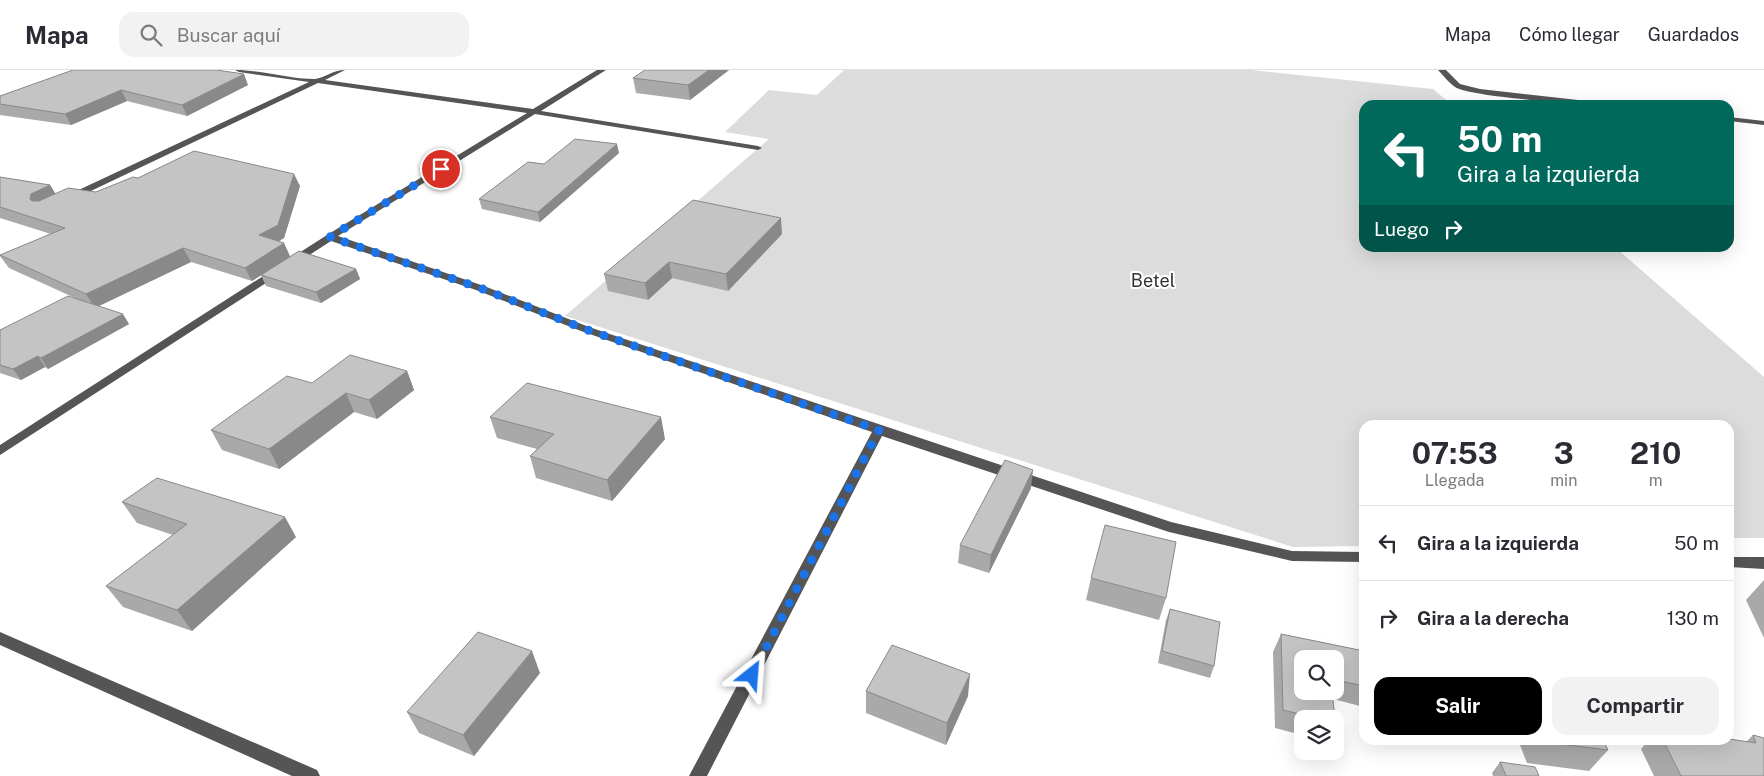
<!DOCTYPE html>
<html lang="es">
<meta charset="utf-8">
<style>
:root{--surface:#fff;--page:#f2f2f3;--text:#2b2b33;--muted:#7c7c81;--line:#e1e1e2;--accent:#000}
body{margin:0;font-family:"Public Sans",sans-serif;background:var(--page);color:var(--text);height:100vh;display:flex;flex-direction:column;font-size:19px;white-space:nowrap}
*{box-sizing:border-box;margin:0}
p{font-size:16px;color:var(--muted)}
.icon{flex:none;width:28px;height:28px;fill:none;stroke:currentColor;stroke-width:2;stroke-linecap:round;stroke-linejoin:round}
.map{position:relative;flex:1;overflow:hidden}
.drawer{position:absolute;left:1359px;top:350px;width:375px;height:325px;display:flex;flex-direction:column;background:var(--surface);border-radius:15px;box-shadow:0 5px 20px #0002}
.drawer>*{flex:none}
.top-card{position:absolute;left:1359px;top:30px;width:375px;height:152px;border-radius:15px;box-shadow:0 5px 20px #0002;background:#00695c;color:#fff;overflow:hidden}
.controls{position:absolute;left:1294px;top:580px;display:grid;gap:10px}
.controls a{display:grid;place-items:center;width:50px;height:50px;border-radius:10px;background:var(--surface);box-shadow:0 5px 20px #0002;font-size:25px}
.pin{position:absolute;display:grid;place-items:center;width:42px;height:42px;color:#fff;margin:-21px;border:2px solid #fff;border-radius:50%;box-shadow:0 1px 5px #0007}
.me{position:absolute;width:55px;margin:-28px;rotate:28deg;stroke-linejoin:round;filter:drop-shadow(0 0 4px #0008)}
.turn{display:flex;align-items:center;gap:18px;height:105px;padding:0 15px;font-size:22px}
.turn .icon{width:65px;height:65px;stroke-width:2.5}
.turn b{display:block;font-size:35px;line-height:42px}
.then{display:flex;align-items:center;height:48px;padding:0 15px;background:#0003;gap:10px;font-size:19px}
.eta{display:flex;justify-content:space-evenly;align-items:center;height:85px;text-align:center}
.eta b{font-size:30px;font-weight:700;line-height:35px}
.button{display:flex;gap:10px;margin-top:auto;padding:10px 15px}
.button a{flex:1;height:58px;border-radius:15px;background:var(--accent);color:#fff;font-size:20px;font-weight:700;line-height:58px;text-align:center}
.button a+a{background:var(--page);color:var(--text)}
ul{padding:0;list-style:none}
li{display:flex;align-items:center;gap:15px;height:75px;padding:0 15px;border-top:1px solid var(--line)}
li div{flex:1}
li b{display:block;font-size:19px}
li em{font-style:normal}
header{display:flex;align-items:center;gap:30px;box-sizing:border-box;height:70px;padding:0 25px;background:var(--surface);border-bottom:1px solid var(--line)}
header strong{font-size:24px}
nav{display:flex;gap:28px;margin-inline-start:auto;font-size:18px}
.search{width:350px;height:45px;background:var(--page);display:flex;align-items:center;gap:12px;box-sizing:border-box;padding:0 18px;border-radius:15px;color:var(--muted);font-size:19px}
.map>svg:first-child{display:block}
</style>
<header>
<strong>Mapa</strong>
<div class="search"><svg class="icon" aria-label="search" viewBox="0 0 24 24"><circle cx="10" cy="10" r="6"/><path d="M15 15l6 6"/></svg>Buscar aquí</div>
<nav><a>Mapa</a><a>Cómo llegar</a><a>Guardados</a></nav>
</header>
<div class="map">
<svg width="1764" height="706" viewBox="0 0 1764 706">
<rect width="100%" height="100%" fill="#fff"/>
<path fill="#dcdcdc" d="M 844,0 L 1251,0 L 1433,19 L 1452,35 L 1364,35 L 1364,178 L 1616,178 L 1764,307 L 1764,468 L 1729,468 L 1729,355 L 1364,355 L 1364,476 L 1293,477 L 565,246 L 769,69 L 725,62 L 769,20 L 817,25 Z"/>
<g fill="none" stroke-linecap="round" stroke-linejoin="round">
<g fill="#555" fill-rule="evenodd">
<path d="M 235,0 C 262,0 289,9 315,9 C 324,8 333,0 345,0 L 325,10 L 533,39 L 597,0 L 606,0 L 541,41 L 758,76 L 762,78 L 758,80 L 535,44 L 338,166 L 484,216 L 589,257 L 1171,452 L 1292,481 L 1364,482 L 1364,492 L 1292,491 L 1169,462 L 882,366 L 707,706 L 689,706 L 872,362 L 581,261 L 476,220 L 331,171 L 0,385 L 0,375 L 327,165 L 527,43 L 318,13 L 74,129 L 68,129 L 68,125 L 309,12 L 239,2 Z"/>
<path d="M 1438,0 L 1446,0 L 1460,14 L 1480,19 L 1605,33 L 1609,35 C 1585,35 1470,27 1455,17 C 1449,13 1443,5 1438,0 Z"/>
<path d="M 1729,47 L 1764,51 L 1764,55 L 1729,51 Z"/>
<path d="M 1729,487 L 1764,487 L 1764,499 L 1729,497 Z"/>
<path d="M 0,562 L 317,700 L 320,706 L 292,706 L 0,575 Z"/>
</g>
</g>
<g fill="#a9a9a9" fill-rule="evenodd">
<path d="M 73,0 L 248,15 L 187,46 L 127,31 L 71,55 L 0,45 L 0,26 Z"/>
<path d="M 645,0 L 729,0 L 690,30 L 636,23 L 633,8 Z"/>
<path d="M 619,83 L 540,152 L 482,139 L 479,129 L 544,94 Z"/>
<path d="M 0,107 L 50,115 L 55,123 L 96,122 L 138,108 L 300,116 L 284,168 L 278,171 L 284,173 L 290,186 L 356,199 L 360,209 L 321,233 L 266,216 L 261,205 L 252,211 L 191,192 L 98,236 L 129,254 L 48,299 L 45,297 L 21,310 L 0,303 L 0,260 L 75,228 L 9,198 L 0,186 L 0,185 L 51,164 L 0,148 Z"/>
<path d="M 782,164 L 728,221 L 672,208 L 648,230 L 608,221 L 604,204 Z"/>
<path d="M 407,301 L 414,320 L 377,349 L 354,342 L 279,399 L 222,380 L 211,360 L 312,313 Z"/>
<path d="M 490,347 L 665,369 L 612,431 L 536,408 L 530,386 L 537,379 L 497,368 Z"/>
<path d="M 1031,418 L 989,503 L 958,493 L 960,475 Z"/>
<path d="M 122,432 L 296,467 L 192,561 L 123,537 L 106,516 L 173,465 L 137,453 Z"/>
<path d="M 1091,508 L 1166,528 L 1159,550 L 1086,530 Z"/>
<path d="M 1764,510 L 1764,568 L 1746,530 Z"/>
<path d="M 1170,539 L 1214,596 L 1210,608 L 1158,593 L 1166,550 Z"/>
<path d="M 1281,564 L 1364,581 L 1364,637 L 1333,629 L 1335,649 L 1302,649 L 1302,665 L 1275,658 L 1273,582 ZM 1335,589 L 1335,621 L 1302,621 Z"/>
<path d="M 540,603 L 474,686 L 419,663 L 407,642 Z"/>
<path d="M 866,621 L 968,626 L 946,675 L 866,643 Z"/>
<path d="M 1753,665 L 1764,668 L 1764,706 L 1654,706 L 1641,679 L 1649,670 L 1729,670 L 1746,672 Z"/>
<path d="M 1518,670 L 1603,670 L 1608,680 L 1589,701 L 1527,693 Z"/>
<path d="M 1500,692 L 1539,706 L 1493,706 L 1492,703 Z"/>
</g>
<g fill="#898989">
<path d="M 709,0 L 729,0 L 690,30 L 688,15 Z"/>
<path d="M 244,4 L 248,15 L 187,46 L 182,35 Z"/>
<path d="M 121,20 L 127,31 L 71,55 L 65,44 Z"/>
<path d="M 617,74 L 619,83 L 540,152 L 538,142 Z"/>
<path d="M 294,104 L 300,116 L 284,168 L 266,179 L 259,165 Z"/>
<path d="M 50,115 L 58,128 L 39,136 L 30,129 L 31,124 Z"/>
<path d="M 781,148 L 782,164 L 728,221 L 726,204 Z"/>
<path d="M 284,173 L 290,187 L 252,211 L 245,198 Z"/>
<path d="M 183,178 L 191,192 L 95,238 L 86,224 Z"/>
<path d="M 669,192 L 672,208 L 648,230 L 645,213 Z"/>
<path d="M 356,199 L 360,209 L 321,233 L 316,222 Z"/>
<path d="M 123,244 L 129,254 L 48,299 L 41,288 Z"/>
<path d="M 38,286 L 45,297 L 21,310 L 13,299 Z"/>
<path d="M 407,301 L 414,320 L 377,349 L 369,330 Z"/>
<path d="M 346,323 L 354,342 L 279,399 L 269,379 Z"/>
<path d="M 661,347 L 665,369 L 612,431 L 607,410 Z"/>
<path d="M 1033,400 L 1031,418 L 989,503 L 991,485 Z"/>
<path d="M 285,447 L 296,467 L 192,561 L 177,540 Z"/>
<path d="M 532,581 L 540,603 L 474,686 L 463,665 Z"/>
<path d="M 970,604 L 968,626 L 946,675 L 947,653 Z"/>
</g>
<g fill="#c4c4c4" stroke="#898989">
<path d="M 73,0 L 216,0 L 244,4 L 182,35 L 121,20 L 65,44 L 0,34 L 0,26 Z"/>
<path d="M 645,0 L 709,0 L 688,15 L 633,8 Z"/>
<path d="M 575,69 L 617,74 L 538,142 L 479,129 L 528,92 L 544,94 Z"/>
<path d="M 194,81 L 294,104 L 278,155 L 259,165 L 284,173 L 245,198 L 183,178 L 86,224 L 0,185 L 65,158 L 0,137 L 0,107 L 50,115 L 31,124 L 30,129 L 32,131 L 39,131 L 68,118 L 96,122 L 133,107 L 138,108 Z"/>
<path d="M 693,130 L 781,148 L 726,204 L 669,192 L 645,213 L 604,204 Z"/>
<path d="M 299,181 L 356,199 L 316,222 L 261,205 Z"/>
<path d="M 68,226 L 123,244 L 41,288 L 38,286 L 13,299 L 0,295 L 0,260 Z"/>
<path d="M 350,285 L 407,301 L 369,330 L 346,323 L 269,379 L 211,360 L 287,306 L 312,313 Z"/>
<path d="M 527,313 L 661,347 L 607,410 L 530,386 L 554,364 L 490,347 Z"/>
<path d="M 1005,390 L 1033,400 L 991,485 L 960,475 Z"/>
<path d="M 157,408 L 285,447 L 177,540 L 106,516 L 187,454 L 122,432 Z"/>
<path d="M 1105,455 L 1176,472 L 1166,528 L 1091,508 Z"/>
<path d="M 1170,539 L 1220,552 L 1214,596 L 1162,581 Z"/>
<path d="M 478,562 L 532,581 L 463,665 L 407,642 Z"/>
<path d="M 1281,564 L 1364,581 L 1364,616 L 1335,610 L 1335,589 L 1302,589 L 1302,621 L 1332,621 L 1335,649 L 1321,649 L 1283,640 Z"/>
<path d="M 892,575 L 970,604 L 947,653 L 866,621 Z"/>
<path d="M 1753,665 L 1764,668 L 1764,706 L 1681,706 L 1663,670 L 1729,670 L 1729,669 L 1756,673 Z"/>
<path d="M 1543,670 L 1603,670 L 1608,680 L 1544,672 Z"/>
<path d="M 1500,692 L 1535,697 L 1539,706 L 1506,706 Z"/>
</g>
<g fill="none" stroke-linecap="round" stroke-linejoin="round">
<path stroke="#1a73e8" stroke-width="9" stroke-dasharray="0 16.2" d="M 441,99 L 330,167 L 480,218 L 585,259 L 879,360 L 752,605"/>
</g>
<g text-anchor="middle" stroke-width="4" stroke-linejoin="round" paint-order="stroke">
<g font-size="18" fill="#333" stroke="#fff">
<text x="1153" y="217">Betel</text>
</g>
</g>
</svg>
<div class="controls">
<a><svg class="icon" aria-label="search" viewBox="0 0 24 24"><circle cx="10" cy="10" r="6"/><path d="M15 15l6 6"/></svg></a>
<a><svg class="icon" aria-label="layers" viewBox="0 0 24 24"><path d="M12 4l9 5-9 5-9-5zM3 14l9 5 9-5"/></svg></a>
</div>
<div class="pin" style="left:441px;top:99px;background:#d93025"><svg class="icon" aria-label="arrive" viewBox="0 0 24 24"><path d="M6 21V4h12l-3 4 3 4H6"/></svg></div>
<svg class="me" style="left:752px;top:605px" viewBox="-20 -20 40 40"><path d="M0-17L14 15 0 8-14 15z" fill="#1a73e8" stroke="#fff" stroke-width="4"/></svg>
<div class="top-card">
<div class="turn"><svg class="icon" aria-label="left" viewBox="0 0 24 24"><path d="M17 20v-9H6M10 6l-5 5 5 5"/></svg><div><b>50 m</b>Gira a la izquierda</div></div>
<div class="then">Luego<svg class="icon" aria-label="right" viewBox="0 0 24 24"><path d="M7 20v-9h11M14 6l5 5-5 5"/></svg></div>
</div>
<section class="drawer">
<div class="eta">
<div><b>07:53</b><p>Llegada</p></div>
<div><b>3</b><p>min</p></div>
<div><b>210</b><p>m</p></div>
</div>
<ul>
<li><svg class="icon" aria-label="left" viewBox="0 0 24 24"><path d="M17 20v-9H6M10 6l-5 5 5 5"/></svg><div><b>Gira a la izquierda</b></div><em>50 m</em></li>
<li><svg class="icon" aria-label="right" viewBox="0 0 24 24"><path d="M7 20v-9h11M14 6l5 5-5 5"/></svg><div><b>Gira a la derecha</b></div><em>130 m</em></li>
</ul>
<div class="button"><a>Salir</a><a>Compartir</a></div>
</section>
</div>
